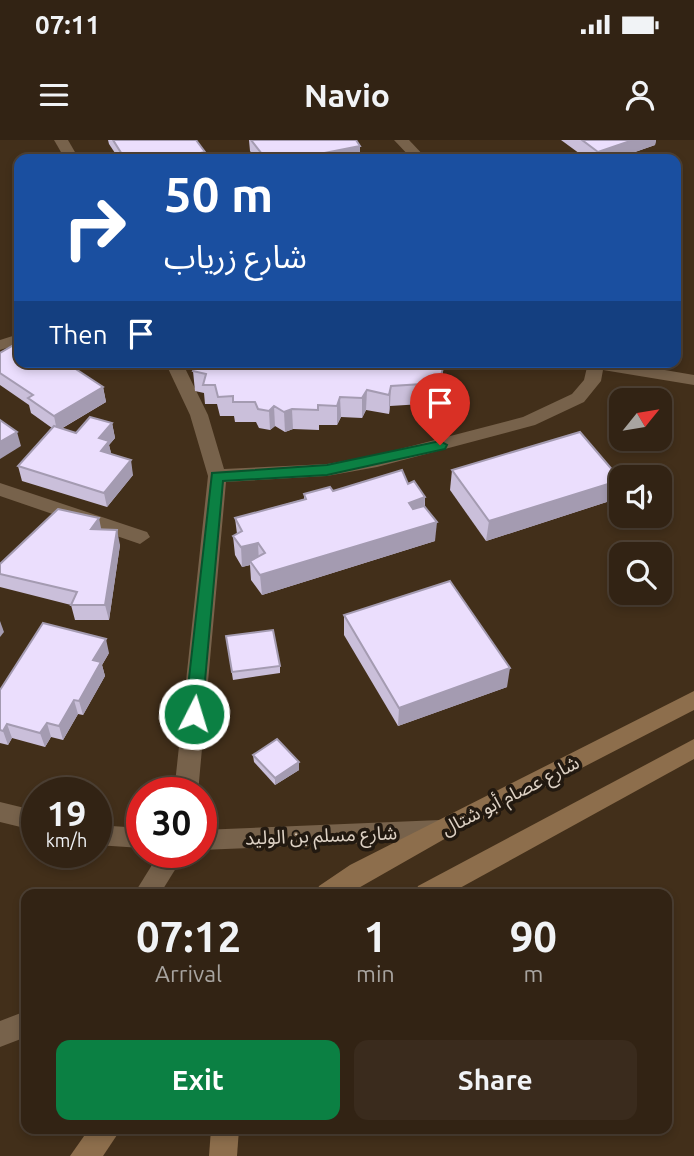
<!DOCTYPE html>
<meta charset="utf-8">
<style>
:root{--surface:#322314;--page:#3a2b1d;--text:#f1f3f6;--muted:#a8a4a0;--line:#4d4034;--accent:#0b8043}
body{margin:0;font-family:Ubuntu,"Noto Sans Arabic",sans-serif;background:var(--page);color:var(--text);height:100vh;display:flex;flex-direction:column;font-size:26px;white-space:nowrap}
*{box-sizing:border-box;margin:0}
p{font-size:23px;color:var(--muted)}
.icon{flex:none;width:38px;height:38px;fill:none;stroke:currentColor;stroke-width:2;stroke-linecap:round;stroke-linejoin:round}
.map{position:relative;flex:1;overflow:hidden}
.details{position:absolute;left:21px;top:749px;width:651px;height:245px;display:flex;flex-direction:column;background:var(--surface);border-radius:14px;box-shadow:0 4px 10px #0003,0 0 0 2px var(--line)}
.details>*{flex:none}
.banner{position:absolute;left:14px;top:14px;width:667px;height:214px;border-radius:14px;box-shadow:0 4px 10px #0003,0 0 0 2px var(--line);background:#1a4fa0;color:#fff;overflow:hidden}
.needle{width:46px;rotate:60deg}
.fabs{position:absolute;left:609px;top:248px;display:grid;gap:14px}
.fabs a{display:grid;place-items:center;width:63px;height:63px;border-radius:14px;background:var(--surface);box-shadow:0 4px 10px #0003,0 0 0 2px var(--line);font-size:35px}
.speed{position:absolute;left:21px;top:637px;display:flex;gap:14px;font-size:35px;font-weight:700;text-align:center}
.speed>*{display:grid;place-content:center;width:91px;height:91px;border-radius:50%;background:var(--surface);box-shadow:0 4px 10px #0003,0 0 0 2px var(--line);line-height:1}
.speed small{font-size:18px;font-weight:400}
.speed .limit{border:10px solid #d22;background:#fff;color:#111}
.pin{position:absolute;display:grid;place-items:center;width:60px;height:60px;color:#fff;margin:-72px -30px;border-radius:50% 50% 50% 0;rotate:-45deg;box-shadow:0 0 7px #0007}
.pin .icon{rotate:45deg}
.me{position:absolute;width:77px;margin:-38px;rotate:5deg;stroke-linejoin:round;filter:drop-shadow(0 0 5px #0008)}
.turn{display:flex;align-items:center;gap:24px;height:147px;padding:0 35px;font-size:32px}
.turn .icon{width:91px;height:91px;stroke-width:2.5}
.turn b{display:block;font-size:49px;line-height:60px}
.then{display:flex;align-items:center;height:66px;padding:0 35px;background:#0003;gap:14px;font-size:26px}
.eta{display:flex;justify-content:space-evenly;align-items:center;height:119px;text-align:center}
.eta b{font-size:42px;font-weight:600;line-height:49px}
.button{display:flex;gap:14px;margin-top:auto;padding:14px 35px}
.button a{flex:1;height:80px;border-radius:14px;background:var(--accent);color:#fff;font-size:28px;font-weight:600;line-height:80px;text-align:center}
.button a+a{background:var(--page);color:var(--text)}
.status{display:flex;justify-content:space-between;align-items:center;height:49px;padding:0 35px;background:var(--surface);direction:ltr}
.status svg{height:19px;fill:currentColor}
header{display:flex;justify-content:space-between;align-items:center;height:91px;padding:0 35px;background:var(--surface);font-size:32px;font-weight:600}
.map>svg:first-child{display:block}
</style>
<div class="status"><b>07:11</b><svg viewBox="0 0 49 12"><path d="M0 12V9h3v3zM5 12V6h3v6zM10 12V3h3v9zM15 12V0h3v12zM26 1h20v11H26zM47 4h2v5h-2z"/></svg></div>
<header><svg class="icon" aria-label="menu" viewBox="0 0 24 24"><path d="M4 6h16M4 12h16M4 18h16"/></svg>Navio<svg class="icon" aria-label="person" viewBox="0 0 24 24"><circle cx="12" cy="8" r="4"/><path d="M4 21q1-7 8-7t8 7"/></svg></header>
<div class="map">
<svg width="694" height="1016" viewBox="0 0 694 1016">
<rect width="100%" height="100%" fill="#422f1a"/>
<g fill="none" stroke-linecap="round" stroke-linejoin="round">
<path fill="#77624b" fill-rule="evenodd" d="M 0,343 L 147,392 L 150,397 L 140,404 L 0,356 Z"/>
<g fill="#77624b" fill-rule="evenodd">
<path d="M 54,0 L 68,0 L 79,19 L 65,19 Z"/>
<path d="M 394,0 L 409,0 L 427,19 L 412,19 Z"/>
<path d="M 19,194 L 19,204 L 0,210 L 0,200 Z"/>
<path d="M 165,222 L 182,222 L 208,275 L 224,329 L 327,324 L 377,315 L 523,277 L 572,254 L 584,240 L 587,227 L 577,222 L 618,222 L 694,235 L 694,245 L 603,230 L 601,241 L 584,262 L 535,285 L 377,327 L 327,336 L 226,342 L 198,653 L 174,653 L 208,336 L 190,275 Z"/>
<path d="M 0,662 L 37,671 L 37,691 L 0,682 Z"/>
<path d="M 440,680 L 448,683 L 452,690 L 448,697 L 440,700 L 201,710 L 201,690 Z"/>
<path d="M 96,685 L 142,688 L 142,708 L 96,705 Z"/>
<path d="M 160,712 L 186,712 L 160,754 L 134,754 Z"/>
<path d="M 26,871 L 26,897 L 0,907 L 0,881 Z"/>
</g>
<g fill="#8d6e4c" fill-rule="evenodd">
<path d="M 694,551 L 694,570 L 448,697 L 348,754 L 316,754 L 319,746 L 350,725 Z"/>
<path d="M 694,599 L 694,619 L 449,754 L 415,754 L 418,746 Z"/>
<path d="M 89,989 L 121,989 L 103,1016 L 70,1016 Z"/>
<path d="M 211,989 L 239,989 L 237,1016 L 209,1016 Z"/>
</g>
</g>
<g fill="#cabfda">
<path d="M 108,0 L 196,0 L 206,19 L 119,19 L 109,4 Z"/>
<path d="M 249,0 L 251,0 L 360,19 L 256,19 L 250,11 Z"/>
<path d="M 561,0 L 656,0 L 655,5 L 615,19 L 587,19 Z"/>
<path d="M 0,213 L 19,222 L 71,226 L 103,247 L 106,262 L 61,289 L 76,293 L 112,283 L 115,298 L 109,305 L 111,314 L 133,335 L 107,367 L 22,341 L 18,326 L 52,288 L 31,273 L 29,265 L 0,245 Z"/>
<path d="M 350,222 L 443,228 L 442,248 L 438,263 L 390,266 L 389,274 L 366,270 L 362,278 L 341,277 L 337,285 L 319,285 L 319,290 L 293,289 L 285,292 L 275,286 L 270,290 L 259,288 L 256,282 L 235,282 L 234,276 L 220,276 L 217,264 L 205,264 L 204,253 L 195,251 L 193,231 L 312,227 L 350,228 Z"/>
<path d="M 452,330 L 616,359 L 486,401 L 450,350 Z"/>
<path d="M 408,344 L 425,357 L 425,366 L 435,401 L 262,455 L 251,440 L 250,425 L 242,427 L 235,415 L 233,396 L 237,394 L 235,378 L 304,359 L 304,354 Z"/>
<path d="M 101,389 L 120,405 L 109,480 L 75,480 L 71,465 L 0,447 L 0,424 Z"/>
<path d="M 344,475 L 507,547 L 398,586 L 344,495 Z"/>
<path d="M 226,496 L 280,526 L 280,533 L 233,540 Z"/>
<path d="M 109,513 L 102,525 L 105,536 L 83,575 L 78,574 L 63,600 L 51,597 L 45,607 L 12,598 L 8,605 L 0,603 L 0,550 Z"/>
<path d="M 253,615 L 299,622 L 299,630 L 275,645 L 254,622 Z"/>
</g>
<g fill="#a49bb1">
<path d="M 633,0 L 656,0 L 655,5 L 615,19 L 597,19 L 598,12 Z"/>
<path d="M 360,6 L 360,19 L 294,19 Z"/>
<path d="M 205,12 L 206,19 L 172,19 Z"/>
<path d="M 443,228 L 442,248 L 438,263 L 439,243 Z"/>
<path d="M 391,246 L 390,266 L 389,274 L 389,255 Z"/>
<path d="M 103,247 L 106,262 L 57,291 L 54,276 Z"/>
<path d="M 367,250 L 366,270 L 362,278 L 362,258 Z"/>
<path d="M 340,257 L 341,277 L 337,285 L 337,266 Z"/>
<path d="M 274,266 L 275,286 L 270,290 L 269,271 Z"/>
<path d="M 292,269 L 293,289 L 285,292 L 284,272 Z"/>
<path d="M 112,283 L 115,298 L 109,305 L 112,316 L 104,326 L 99,298 Z"/>
<path d="M 17,292 L 21,306 L 0,319 L 0,302 Z"/>
<path d="M 131,320 L 133,335 L 107,367 L 104,353 Z"/>
<path d="M 621,340 L 616,359 L 486,401 L 489,381 Z"/>
<path d="M 425,357 L 424,376 L 408,383 L 409,363 Z"/>
<path d="M 99,378 L 102,393 L 91,389 Z"/>
<path d="M 437,382 L 435,401 L 262,455 L 260,435 Z"/>
<path d="M 117,390 L 120,405 L 109,480 L 105,465 Z"/>
<path d="M 258,403 L 259,423 L 250,421 L 250,425 L 242,427 L 241,407 Z"/>
<path d="M 0,481 L 4,492 L 0,497 Z"/>
<path d="M 106,499 L 109,513 L 102,525 L 105,536 L 83,575 L 79,561 L 93,520 Z"/>
<path d="M 510,528 L 507,547 L 398,586 L 399,568 Z"/>
<path d="M 74,560 L 78,574 L 63,600 L 59,586 Z"/>
<path d="M 47,583 L 51,597 L 45,607 L 40,593 Z"/>
<path d="M 7,584 L 12,598 L 8,605 L 3,591 Z"/>
<path d="M 299,622 L 299,630 L 275,645 L 275,638 Z"/>
</g>
<g fill="#ebdefd" stroke="#a49bb1" stroke-width="2">
<path d="M 113,0 L 196,0 L 205,12 L 172,19 L 125,19 Z"/>
<path d="M 251,0 L 356,0 L 360,6 L 294,19 L 266,19 Z"/>
<path d="M 582,0 L 633,0 L 598,12 Z"/>
<path d="M 19,202 L 19,222 L 65,222 L 103,247 L 54,276 L 28,258 L 33,255 L 0,233 L 0,213 Z"/>
<path d="M 197,222 L 312,222 L 310,227 L 351,228 L 350,222 L 443,228 L 439,243 L 391,246 L 389,255 L 367,250 L 362,258 L 340,257 L 337,266 L 318,265 L 318,270 L 292,269 L 284,272 L 274,266 L 269,271 L 258,269 L 255,262 L 233,262 L 233,256 L 218,257 L 215,245 L 203,245 L 206,234 L 193,231 Z"/>
<path d="M 90,277 L 112,283 L 99,298 L 109,301 L 101,311 L 131,320 L 104,353 L 18,326 L 54,286 L 76,293 Z"/>
<path d="M 0,280 L 17,292 L 0,302 Z"/>
<path d="M 580,292 L 621,340 L 489,381 L 452,330 Z"/>
<path d="M 402,330 L 408,344 L 414,341 L 425,357 L 409,363 L 413,369 L 424,366 L 437,382 L 260,435 L 250,421 L 265,413 L 258,403 L 241,407 L 233,396 L 242,391 L 235,378 L 306,359 L 304,354 L 330,347 L 333,351 Z"/>
<path d="M 58,369 L 99,378 L 91,389 L 117,390 L 105,465 L 71,465 L 77,452 L 0,434 L 0,424 Z"/>
<path d="M 450,441 L 510,528 L 399,568 L 344,475 Z"/>
<path d="M 43,483 L 106,499 L 93,520 L 101,522 L 79,561 L 74,560 L 59,586 L 47,583 L 40,593 L 7,584 L 3,591 L 0,590 L 0,550 Z"/>
<path d="M 273,490 L 280,526 L 232,532 L 226,496 Z"/>
<path d="M 277,599 L 299,622 L 275,638 L 253,615 Z"/>
</g>
<path fill="#0b8043" stroke="#07532c" stroke-width="2" d="M 440,301 L 447,305 L 445,309 L 327,335 L 223,341 L 202,574 L 194,580 L 188,578 L 185,574 L 212,333 L 327,325 Z"/>
<g text-anchor="middle" stroke-width="7" stroke-linejoin="round" paint-order="stroke">
<g font-size="19" fill="#ddd1c4" stroke="#221910">
<text transform="translate(510 655) rotate(-27)" y="7">شارع عصام أبو شتال</text>
<text transform="translate(321 695) rotate(-2)" y="7">شارع مسلم بن الوليد</text>
</g>
</g>
</svg>
<div class="fabs">
<a><svg class="needle" viewBox="-14 -14 28 28"><path d="M0-13l5 13h-10z" fill="#e53935"/><path d="M0 13l5-13h-10z" fill="#a8a4a0"/></svg></a>
<a><svg class="icon" aria-label="sound" viewBox="0 0 24 24"><path d="M4 9h4l5-4v14l-5-4H4zM17 9q2 3 0 6"/></svg></a>
<a><svg class="icon" aria-label="search" viewBox="0 0 24 24"><circle cx="10" cy="10" r="6"/><path d="M15 15l6 6"/></svg></a>
</div>
<div class="speed"><div>19<small>km/h</small></div><div class="limit">30</div></div>
<div class="pin" style="left:440px;top:305px;background:#d93025"><svg class="icon" aria-label="arrive" viewBox="0 0 24 24"><path d="M6 21V4h12l-3 4 3 4H6"/></svg></div>
<svg class="me" style="left:194px;top:574px" viewBox="-20 -20 40 40"><circle r="17" fill="#0b8043" stroke="#fff" stroke-width="3"/><path d="M0-11L8 9 0 5-8 9z" fill="#fff"/></svg>
<div class="banner">
<div class="turn"><svg class="icon" aria-label="right" viewBox="0 0 24 24"><path d="M7 20v-9h11M14 6l5 5-5 5"/></svg><div><b>50 m</b>شارع زرياب</div></div>
<div class="then">Then<svg class="icon" aria-label="arrive" viewBox="0 0 24 24"><path d="M6 21V4h12l-3 4 3 4H6"/></svg></div>
</div>
<section class="details">
<div class="eta">
<div><b>07:12</b><p>Arrival</p></div>
<div><b>1</b><p>min</p></div>
<div><b>90</b><p>m</p></div>
</div>
<div class="button"><a>Exit</a><a>Share</a></div>
</section>
</div>
